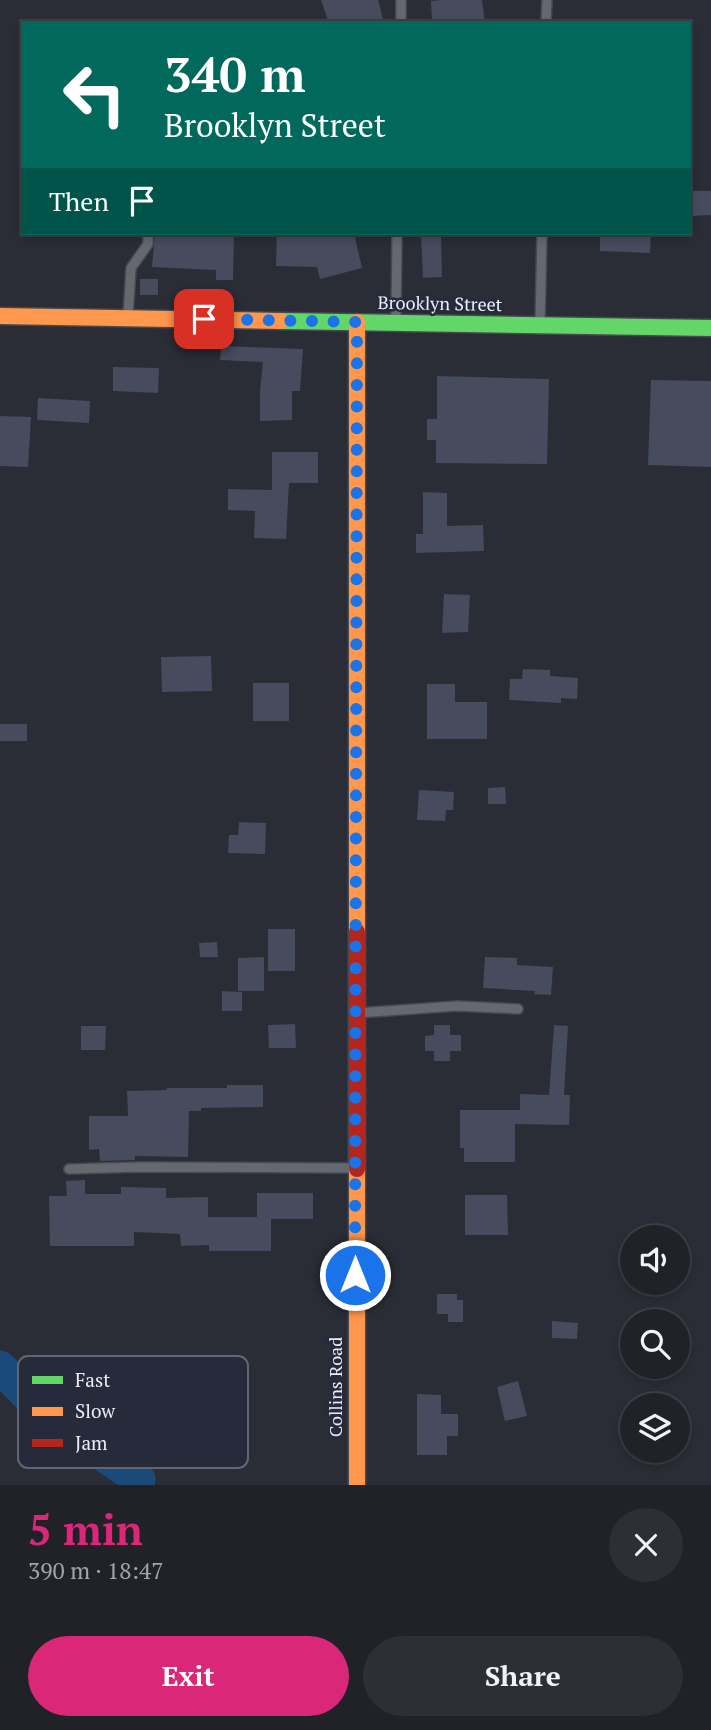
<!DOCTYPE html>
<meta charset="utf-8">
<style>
:root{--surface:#202228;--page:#2d2f34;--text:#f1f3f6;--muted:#a2a4a8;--line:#3d3f45;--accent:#db2777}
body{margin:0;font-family:"PT Serif",serif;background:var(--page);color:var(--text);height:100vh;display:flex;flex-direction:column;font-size:26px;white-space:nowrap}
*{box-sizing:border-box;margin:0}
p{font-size:23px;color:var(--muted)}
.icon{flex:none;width:38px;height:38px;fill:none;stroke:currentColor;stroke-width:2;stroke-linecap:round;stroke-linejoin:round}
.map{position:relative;height:1485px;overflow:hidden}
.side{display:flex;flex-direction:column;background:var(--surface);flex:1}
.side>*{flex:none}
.top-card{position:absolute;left:21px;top:21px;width:670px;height:214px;border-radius:0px;box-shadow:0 4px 10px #0003,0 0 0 2px var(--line);background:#00695c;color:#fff;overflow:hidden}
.buttons{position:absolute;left:620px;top:1225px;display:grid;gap:14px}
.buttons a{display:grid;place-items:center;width:70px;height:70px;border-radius:50%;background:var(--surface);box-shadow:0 4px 10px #0003,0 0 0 2px var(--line);font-size:35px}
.pin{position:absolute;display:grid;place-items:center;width:60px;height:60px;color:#fff;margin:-30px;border-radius:14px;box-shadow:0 4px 10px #0006}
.me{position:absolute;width:77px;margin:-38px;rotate:0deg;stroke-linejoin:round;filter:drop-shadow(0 0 5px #0008)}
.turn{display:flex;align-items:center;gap:24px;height:147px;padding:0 28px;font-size:32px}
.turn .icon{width:91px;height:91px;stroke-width:2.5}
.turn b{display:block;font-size:49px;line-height:60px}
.then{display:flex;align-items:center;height:66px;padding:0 28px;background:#0003;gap:14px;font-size:26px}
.round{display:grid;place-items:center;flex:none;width:74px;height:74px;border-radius:37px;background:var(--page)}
.overview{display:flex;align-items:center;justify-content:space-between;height:119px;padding:0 28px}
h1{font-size:42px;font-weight:800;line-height:52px;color:var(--accent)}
.action{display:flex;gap:14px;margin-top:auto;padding:14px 28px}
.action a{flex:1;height:80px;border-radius:42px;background:var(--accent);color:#fff;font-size:28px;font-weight:800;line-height:80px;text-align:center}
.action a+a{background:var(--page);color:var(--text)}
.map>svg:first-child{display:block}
</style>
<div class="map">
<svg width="711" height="1485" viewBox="0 0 711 1485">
<rect width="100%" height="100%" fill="#2a2d36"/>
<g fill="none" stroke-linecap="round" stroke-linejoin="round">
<path stroke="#1b4979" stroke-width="33" d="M 0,1367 L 53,1422 L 139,1479 L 138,1485"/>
</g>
<g fill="#464b5e">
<path d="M 321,0 L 378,0 L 384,23 L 329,23 Z"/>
<path d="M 443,0 L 482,0 L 485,23 L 432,23 L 431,1 Z"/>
<path d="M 690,191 L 711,191 L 711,215 L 690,216 Z"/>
<path d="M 155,233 L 216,235 L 217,233 L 234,233 L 233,280 L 216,280 L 216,270 L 152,267 Z"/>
<path d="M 277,233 L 354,233 L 362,268 L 320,279 L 317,267 L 276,266 Z"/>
<path d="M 441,233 L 442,277 L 423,278 L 421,234 Z"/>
<path d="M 600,233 L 651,233 L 650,253 L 600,251 Z"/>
<rect x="140" y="279" width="18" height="16"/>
<path d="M 221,346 L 303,349 L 300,391 L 292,391 L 292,420 L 260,421 L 260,391 L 263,362 L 220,360 Z"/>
<path d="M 113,367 L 159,368 L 158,393 L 113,391 Z"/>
<path d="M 437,376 L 549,379 L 547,464 L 436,463 L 436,440 L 427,440 L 427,419 L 437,419 Z"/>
<path d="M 651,380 L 711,381 L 711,467 L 648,465 Z"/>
<path d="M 38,398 L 90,401 L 89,423 L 37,420 Z"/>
<path d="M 0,416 L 31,417 L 28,467 L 0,466 Z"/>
<path d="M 272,452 L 318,452 L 318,483 L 289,483 L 286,539 L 254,538 L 255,511 L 228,510 L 228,489 L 272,490 Z"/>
<path d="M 423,492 L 447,493 L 447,526 L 483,525 L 484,551 L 416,553 L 416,534 L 423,534 Z"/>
<path d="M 444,594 L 470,595 L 468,632 L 442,633 Z"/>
<path d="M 211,656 L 212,691 L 162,692 L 161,657 Z"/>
<path d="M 523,669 L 550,670 L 550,676 L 578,678 L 577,699 L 561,698 L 561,703 L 509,700 L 510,679 L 522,679 Z"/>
<rect x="253" y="683" width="36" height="38"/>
<path d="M 427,684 L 455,684 L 455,702 L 487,702 L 487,739 L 427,739 Z"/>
<rect x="0" y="724" width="27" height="17"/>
<path d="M 505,787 L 506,804 L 488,804 L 488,788 Z"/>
<path d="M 419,790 L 454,792 L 453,810 L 446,810 L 445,821 L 417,820 Z"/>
<path d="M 239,822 L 266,823 L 265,854 L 228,853 L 229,835 L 238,835 Z"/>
<rect x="268" y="929" width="27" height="42"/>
<path d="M 217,942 L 218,957 L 200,957 L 199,943 Z"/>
<path d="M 264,957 L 264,991 L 238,991 L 238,958 Z"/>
<path d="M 485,957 L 517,958 L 517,965 L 553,967 L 551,995 L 534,994 L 535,991 L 483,988 Z"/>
<path d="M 222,991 L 242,992 L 242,1011 L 222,1011 Z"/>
<path d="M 295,1024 L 296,1048 L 269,1048 L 268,1025 Z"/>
<path d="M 434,1025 L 450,1025 L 450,1035 L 461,1035 L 461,1051 L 450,1051 L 450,1061 L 434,1061 L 434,1051 L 425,1051 L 425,1036 L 434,1035 Z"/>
<path d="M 554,1025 L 568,1026 L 564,1095 L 570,1095 L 569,1125 L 515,1124 L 515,1162 L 464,1162 L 464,1148 L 460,1148 L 460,1110 L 520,1110 L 520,1094 L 549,1095 Z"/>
<path d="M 81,1026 L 106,1026 L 105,1050 L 81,1050 Z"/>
<path d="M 227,1085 L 263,1085 L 263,1107 L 201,1108 L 201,1111 L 189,1111 L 188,1157 L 135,1156 L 135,1160 L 100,1161 L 99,1149 L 89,1150 L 89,1116 L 128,1116 L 127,1091 L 167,1090 L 167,1088 L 227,1088 Z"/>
<path d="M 85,1180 L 85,1194 L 121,1194 L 121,1187 L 166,1188 L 166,1198 L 208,1197 L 208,1217 L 257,1217 L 257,1193 L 313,1193 L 313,1219 L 271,1219 L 271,1251 L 209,1251 L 209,1245 L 181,1246 L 180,1234 L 134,1232 L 134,1246 L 50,1246 L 49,1196 L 67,1196 L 66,1181 Z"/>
<path d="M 465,1195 L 507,1195 L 508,1235 L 465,1235 Z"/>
<path d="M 437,1294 L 457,1294 L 457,1300 L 463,1300 L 463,1322 L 448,1322 L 448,1314 L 437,1314 Z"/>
<path d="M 552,1321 L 578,1323 L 577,1339 L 552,1338 Z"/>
<path d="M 518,1381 L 527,1416 L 505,1421 L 497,1387 Z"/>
<path d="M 417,1394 L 441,1395 L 441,1414 L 458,1414 L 458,1436 L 447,1436 L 447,1455 L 417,1455 Z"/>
</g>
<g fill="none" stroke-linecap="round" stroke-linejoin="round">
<g stroke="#474951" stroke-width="12">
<g id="lane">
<path d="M 401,23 L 401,0"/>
<path d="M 546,23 L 547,0"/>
<path d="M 128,316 L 131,268 L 148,244 L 148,233"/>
<path d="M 396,322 L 397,233"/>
<path d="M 540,323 L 542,233"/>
<path d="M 357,1013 L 457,1006 L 518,1009"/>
<path d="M 69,1169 L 139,1167 L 354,1168"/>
</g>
</g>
<g stroke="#474951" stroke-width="19">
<path id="fast" d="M 281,321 L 711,328"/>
</g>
<g stroke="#474951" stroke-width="19">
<g id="slow">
<path d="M 0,316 L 281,321"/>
<path d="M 357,322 L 357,932"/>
<path d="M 357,1169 L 357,1485"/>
</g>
</g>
<g stroke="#474951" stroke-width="19">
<path id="jam" d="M 357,932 L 357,1169"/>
</g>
<use href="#lane" stroke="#65686f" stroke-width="9"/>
<use href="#fast" stroke="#63d668" stroke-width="16"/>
<use href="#slow" stroke="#ff974d" stroke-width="16"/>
<use href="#jam" stroke="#b3261e" stroke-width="16"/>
</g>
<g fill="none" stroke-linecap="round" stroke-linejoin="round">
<path stroke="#1a73e8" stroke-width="12" stroke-dasharray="0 21.6" d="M 204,319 L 357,322 L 355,1275"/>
</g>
<g text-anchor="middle" stroke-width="5" stroke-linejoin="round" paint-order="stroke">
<g font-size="18" fill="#eaeef9" stroke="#252b3b">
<text transform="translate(440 304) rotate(1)" y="6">Brooklyn Street</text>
<text transform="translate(336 1387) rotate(-90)" y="6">Collins Road</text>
</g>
</g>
<rect x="18" y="1356" width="230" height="112" rx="10" fill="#252b3b" stroke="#606674" stroke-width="2"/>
<rect x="32" y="1376" width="31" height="8" fill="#63d668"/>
<rect x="32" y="1407" width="31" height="9" fill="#ff974d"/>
<rect x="32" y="1439" width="31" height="8" fill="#b3261e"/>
<g font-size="19" fill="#eaeef9">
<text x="75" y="1387">Fast</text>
<text x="75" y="1418">Slow</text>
<text x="75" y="1450">Jam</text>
</g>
</svg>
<div class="buttons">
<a><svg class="icon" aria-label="sound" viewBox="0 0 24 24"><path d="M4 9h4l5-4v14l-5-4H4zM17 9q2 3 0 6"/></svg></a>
<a><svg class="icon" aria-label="search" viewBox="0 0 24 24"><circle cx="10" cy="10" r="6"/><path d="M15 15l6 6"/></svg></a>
<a><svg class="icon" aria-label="layers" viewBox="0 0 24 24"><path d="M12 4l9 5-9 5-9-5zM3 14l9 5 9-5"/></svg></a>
</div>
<div class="pin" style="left:204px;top:319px;background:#d93025"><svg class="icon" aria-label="arrive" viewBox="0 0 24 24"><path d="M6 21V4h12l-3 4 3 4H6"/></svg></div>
<svg class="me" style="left:355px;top:1275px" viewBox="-20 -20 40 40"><circle r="17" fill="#1a73e8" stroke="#fff" stroke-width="3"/><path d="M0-11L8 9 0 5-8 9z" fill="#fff"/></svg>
<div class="top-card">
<div class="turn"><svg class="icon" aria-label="left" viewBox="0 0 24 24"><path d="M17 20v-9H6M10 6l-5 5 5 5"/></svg><div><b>340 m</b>Brooklyn Street</div></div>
<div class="then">Then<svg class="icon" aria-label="arrive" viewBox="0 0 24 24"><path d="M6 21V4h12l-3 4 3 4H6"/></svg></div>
</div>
</div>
<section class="side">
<div class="overview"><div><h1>5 min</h1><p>390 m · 18:47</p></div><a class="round"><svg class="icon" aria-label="close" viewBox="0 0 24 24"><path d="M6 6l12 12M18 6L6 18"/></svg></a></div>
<div class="action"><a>Exit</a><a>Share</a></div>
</section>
